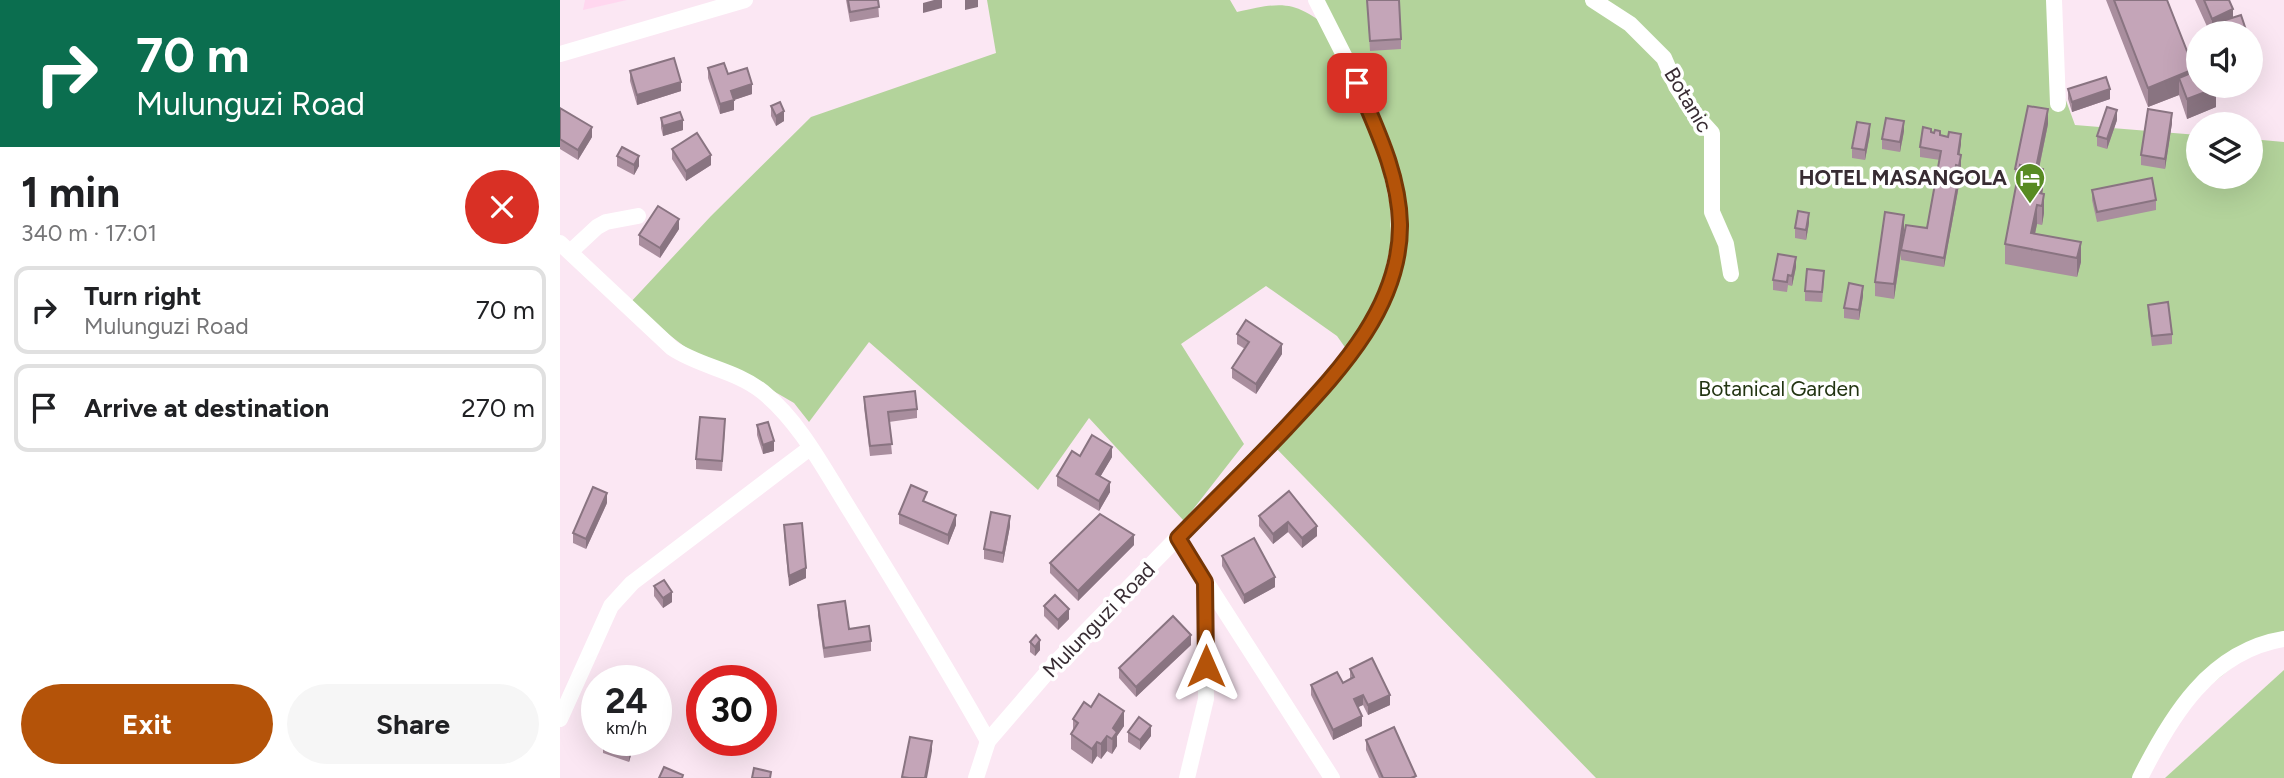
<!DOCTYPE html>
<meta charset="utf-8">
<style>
:root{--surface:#fff;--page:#f6f6f6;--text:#202124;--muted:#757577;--line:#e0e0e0;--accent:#b45309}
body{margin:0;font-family:Figtree,sans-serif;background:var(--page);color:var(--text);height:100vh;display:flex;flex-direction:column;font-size:26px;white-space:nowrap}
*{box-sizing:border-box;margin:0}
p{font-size:23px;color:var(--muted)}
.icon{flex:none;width:38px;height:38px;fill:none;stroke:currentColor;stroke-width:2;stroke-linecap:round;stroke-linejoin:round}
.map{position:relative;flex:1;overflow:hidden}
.sheet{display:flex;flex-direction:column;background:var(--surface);width:560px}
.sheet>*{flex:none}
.hud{background:#0b6e4f;color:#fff;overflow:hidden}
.controls{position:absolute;left:1626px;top:21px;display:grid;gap:14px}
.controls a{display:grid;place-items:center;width:77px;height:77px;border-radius:50%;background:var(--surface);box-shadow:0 7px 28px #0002;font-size:35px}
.speed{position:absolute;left:21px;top:665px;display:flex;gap:14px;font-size:35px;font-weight:700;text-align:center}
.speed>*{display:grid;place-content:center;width:91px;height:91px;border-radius:50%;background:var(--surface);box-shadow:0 7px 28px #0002;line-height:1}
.speed small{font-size:18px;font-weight:400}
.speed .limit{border:10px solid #d22;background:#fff;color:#111}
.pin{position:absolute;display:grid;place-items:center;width:60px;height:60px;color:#fff;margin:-30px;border-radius:14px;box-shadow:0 4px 10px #0006}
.me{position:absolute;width:77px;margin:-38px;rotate:0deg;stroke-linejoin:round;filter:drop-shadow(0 0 5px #0008)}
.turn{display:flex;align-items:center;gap:24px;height:147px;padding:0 21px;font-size:32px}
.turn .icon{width:91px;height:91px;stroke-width:2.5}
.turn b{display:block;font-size:49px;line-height:60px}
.round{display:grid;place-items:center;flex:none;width:74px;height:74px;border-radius:37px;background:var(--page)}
.head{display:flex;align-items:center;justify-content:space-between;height:119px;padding:0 21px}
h1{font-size:42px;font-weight:700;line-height:52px}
.button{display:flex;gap:14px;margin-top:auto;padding:14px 21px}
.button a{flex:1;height:80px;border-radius:42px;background:var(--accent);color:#fff;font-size:28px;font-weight:700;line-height:80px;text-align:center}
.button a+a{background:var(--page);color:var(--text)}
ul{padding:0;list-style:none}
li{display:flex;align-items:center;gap:21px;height:88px;margin:0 14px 10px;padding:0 7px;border:4px solid var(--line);border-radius:14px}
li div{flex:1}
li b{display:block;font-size:26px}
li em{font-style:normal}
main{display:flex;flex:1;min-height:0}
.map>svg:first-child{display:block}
</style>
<main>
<section class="sheet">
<div class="hud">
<div class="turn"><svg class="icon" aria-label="right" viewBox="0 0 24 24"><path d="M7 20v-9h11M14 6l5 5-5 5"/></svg><div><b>70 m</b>Mulunguzi Road</div></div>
</div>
<div class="head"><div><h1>1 min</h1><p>340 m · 17:01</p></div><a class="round" style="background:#d93025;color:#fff"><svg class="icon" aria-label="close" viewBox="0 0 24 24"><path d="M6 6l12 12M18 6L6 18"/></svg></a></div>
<ul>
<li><svg class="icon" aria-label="right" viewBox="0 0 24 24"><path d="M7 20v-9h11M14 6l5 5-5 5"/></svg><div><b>Turn right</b><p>Mulunguzi Road</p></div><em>70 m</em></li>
<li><svg class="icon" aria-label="arrive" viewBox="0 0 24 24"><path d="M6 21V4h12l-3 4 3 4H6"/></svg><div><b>Arrive at destination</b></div><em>270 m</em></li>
</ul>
<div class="button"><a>Exit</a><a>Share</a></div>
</section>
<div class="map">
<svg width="1724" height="778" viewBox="0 0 1724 778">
<rect width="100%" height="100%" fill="#fbe7f3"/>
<path fill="#ffd7ef" d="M 25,0 L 67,0 L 23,10 Z"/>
<g fill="#b3d39b">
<path d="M 427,0 L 670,0 L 677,12 C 728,0 736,2 776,33 L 762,0 L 1490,0 L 1497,76 L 1515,125 L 1638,135 L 1638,177 L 1690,177 L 1691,139 L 1724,142 L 1724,633 L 1703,642 L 1619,711 L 1586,778 L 1036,778 L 714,446 L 794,360 L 777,336 L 706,286 L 621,344 L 684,444 L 624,521 L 529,418 L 478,490 L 309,342 L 249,422 L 234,403 L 210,389 L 129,350 L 69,304 L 151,216 L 251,117 L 436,53 Z"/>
<path d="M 1724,670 L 1724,778 L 1605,778 Z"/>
</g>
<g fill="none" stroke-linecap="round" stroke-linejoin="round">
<g stroke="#fff" stroke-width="16">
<path d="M 1033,0 L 1070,24 L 1104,58 L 1116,86 L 1133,112 L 1152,133 L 1152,212 L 1166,244 L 1171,274"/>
<path d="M 1494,0 L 1498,104"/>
<path d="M 0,54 L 185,0"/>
<path d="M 0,243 L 112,348 C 140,367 176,370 203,392 C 241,423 265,471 291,512 C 338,588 384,663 428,741"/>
<path d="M 10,252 L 37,227 L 46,222 L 78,216"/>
<path d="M 618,538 L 772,778"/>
<path d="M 0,719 L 51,606 L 72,583 L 250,448"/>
<path d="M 416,778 L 428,741 L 496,662 L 747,405 L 789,356 L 810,326 L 824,297 L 832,277 L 839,242 L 838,205 L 831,171 L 824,147 L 798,83 L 756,0"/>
<path d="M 627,778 L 646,699 L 645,582"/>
<path d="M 1580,778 C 1611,716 1650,651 1724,639"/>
</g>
</g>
<g fill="#a98e9e">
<path d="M 286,0 L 318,0 L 319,17 L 290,22 Z"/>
<path d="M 807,0 L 841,39 L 841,49 L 810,51 Z"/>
<path d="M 1546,0 L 1607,0 L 1634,72 L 1656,107 L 1627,119 L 1619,95 L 1588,107 Z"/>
<path d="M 1635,0 L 1669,0 L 1673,17 L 1687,33 L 1650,33 Z"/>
<path d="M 148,68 L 168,74 L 192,94 L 174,100 L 174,110 L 160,114 L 148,78 Z"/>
<path d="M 70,71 L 121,91 L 77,105 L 70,81 Z"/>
<path d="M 1508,89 L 1550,99 L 1512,112 L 1508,99 Z"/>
<path d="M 211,106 L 224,121 L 216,126 L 211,116 Z"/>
<path d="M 0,108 L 32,137 L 18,160 L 0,149 Z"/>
<path d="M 101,118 L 123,130 L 103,136 L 101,128 Z"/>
<path d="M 1557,120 L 1547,149 L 1537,146 L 1537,136 Z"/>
<path d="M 1612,123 L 1605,169 L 1581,165 L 1581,155 Z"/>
<path d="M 1488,124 L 1479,169 L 1483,189 L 1482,193 L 1484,213 L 1482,225 L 1477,224 L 1475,234 L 1521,242 L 1521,262 L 1517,277 L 1445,264 L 1445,244 L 1457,184 L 1455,183 L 1455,169 Z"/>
<path d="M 1344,131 L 1340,152 L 1322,149 L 1322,139 Z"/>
<path d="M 1371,132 L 1401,144 L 1399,154 L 1401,165 L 1399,176 L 1399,185 L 1384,267 L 1341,260 L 1341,253 L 1334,299 L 1315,296 L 1315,282 L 1344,230 L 1367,228 L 1380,160 L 1360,157 L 1360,147 Z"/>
<path d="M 1310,134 L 1305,160 L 1292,158 L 1292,148 Z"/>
<path d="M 112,149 L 151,165 L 126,181 L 112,159 Z"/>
<path d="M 57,156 L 79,166 L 74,175 L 57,166 Z"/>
<path d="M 1532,190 L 1596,200 L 1596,210 L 1537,222 L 1532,200 Z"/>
<path d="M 1249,223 L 1246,240 L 1235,238 L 1235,228 Z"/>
<path d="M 119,229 L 100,258 L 79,245 L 79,235 Z"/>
<path d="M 1236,267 L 1232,286 L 1228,285 L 1227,292 L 1213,290 L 1213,280 Z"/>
<path d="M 1264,281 L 1262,302 L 1245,301 L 1245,291 Z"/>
<path d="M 1303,296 L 1299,320 L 1284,318 L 1284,308 Z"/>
<path d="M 1588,305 L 1612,334 L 1612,344 L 1592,346 L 1588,315 Z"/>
<path d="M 677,334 L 722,354 L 696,394 L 672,378 L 672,368 L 685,349 L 677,344 Z"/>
<path d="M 304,397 L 357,409 L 357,418 L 329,422 L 332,454 L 310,456 L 304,407 Z"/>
<path d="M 197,425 L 214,451 L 203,454 L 197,435 Z"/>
<path d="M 165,429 L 162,471 L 136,469 L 136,459 Z"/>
<path d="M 520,456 L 552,457 L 540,477 L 550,492 L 539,511 L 497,486 L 497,476 Z"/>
<path d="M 729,491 L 757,536 L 742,548 L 728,532 L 713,544 L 699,526 L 699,516 Z"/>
<path d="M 47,503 L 26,549 L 13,543 L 13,533 Z"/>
<path d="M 367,503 L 396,525 L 388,545 L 339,524 L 339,514 Z"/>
<path d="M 224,525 L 246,578 L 229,586 L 224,535 Z"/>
<path d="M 450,526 L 443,563 L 424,559 L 424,549 Z"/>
<path d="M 574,545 L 518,601 L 490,573 L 490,563 Z"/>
<path d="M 662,556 L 715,587 L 684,604 L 662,566 Z"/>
<path d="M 94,586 L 112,602 L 103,608 L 94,596 Z"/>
<path d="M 258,605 L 289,629 L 311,641 L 311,651 L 264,658 L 258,615 Z"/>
<path d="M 484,606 L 509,619 L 498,630 L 484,616 Z"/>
<path d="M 470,642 L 480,650 L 475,656 L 470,652 Z"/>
<path d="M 631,645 L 576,697 L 559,678 L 559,668 Z"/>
<path d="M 790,669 L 830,705 L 808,715 L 803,705 L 798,707 L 802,726 L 773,740 L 751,695 L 751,685 L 783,683 L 790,679 Z"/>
<path d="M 531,707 L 564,726 L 557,736 L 557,746 L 552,754 L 547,751 L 541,759 L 537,756 L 532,764 L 511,749 L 511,734 L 513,731 L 513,719 Z"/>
<path d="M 568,732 L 591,736 L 580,750 L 568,742 Z"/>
<path d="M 83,740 L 78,754 L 72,752 L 69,762 L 43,753 L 43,743 Z"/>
<path d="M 806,740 L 856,778 L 819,778 L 806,750 Z"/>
</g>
<g fill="#897481">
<path d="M 374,0 L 382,0 L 382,8 L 363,13 L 363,3 Z"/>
<path d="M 405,0 L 418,0 L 418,7 L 405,10 Z"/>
<path d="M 1673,9 L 1673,29 L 1652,30 L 1652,19 Z"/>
<path d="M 1634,69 L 1634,89 L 1619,78 L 1619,95 L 1588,107 L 1588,88 Z"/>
<path d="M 121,82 L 121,91 L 77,105 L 77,95 Z"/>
<path d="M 192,84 L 192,94 L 174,100 L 174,110 L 160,114 L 160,104 L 171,91 Z"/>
<path d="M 1656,88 L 1656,107 L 1627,119 L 1627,99 Z"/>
<path d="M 1550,89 L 1550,99 L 1512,112 L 1512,102 Z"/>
<path d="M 1488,109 L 1488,124 L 1475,187 L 1475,173 Z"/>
<path d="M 1557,110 L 1557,120 L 1547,149 L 1547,139 Z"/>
<path d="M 224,111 L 224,121 L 216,126 L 216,116 Z"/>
<path d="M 1612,113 L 1612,123 L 1605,169 L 1605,159 Z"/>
<path d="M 123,120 L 123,130 L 103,136 L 103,126 Z"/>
<path d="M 1344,121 L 1344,131 L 1340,152 L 1340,142 Z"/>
<path d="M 1310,124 L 1310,134 L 1305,160 L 1305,150 Z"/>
<path d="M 32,127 L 32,137 L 18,160 L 18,150 Z"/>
<path d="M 1401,134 L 1401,144 L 1398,164 L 1398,154 Z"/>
<path d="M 151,155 L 151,165 L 126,181 L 126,171 Z"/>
<path d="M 1401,155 L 1401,165 L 1399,176 L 1399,166 Z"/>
<path d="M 79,156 L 79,166 L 74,175 L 74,165 Z"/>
<path d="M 1483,169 L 1483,189 L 1480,205 L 1479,193 Z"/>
<path d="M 1399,175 L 1399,185 L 1384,267 L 1384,258 Z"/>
<path d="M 1484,194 L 1484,213 L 1482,225 L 1482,206 Z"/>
<path d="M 1477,205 L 1477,224 L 1471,252 L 1471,233 Z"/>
<path d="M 1249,213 L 1249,223 L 1246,240 L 1246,230 Z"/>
<path d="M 1344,215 L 1344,230 L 1334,299 L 1334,284 Z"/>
<path d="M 119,219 L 119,229 L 100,258 L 100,248 Z"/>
<path d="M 1521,242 L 1521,262 L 1517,277 L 1517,258 Z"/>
<path d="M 1236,257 L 1236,267 L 1232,286 L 1232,276 Z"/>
<path d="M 1303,286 L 1303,296 L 1299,320 L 1299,310 Z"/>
<path d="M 722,344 L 722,354 L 696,394 L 696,384 Z"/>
<path d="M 214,441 L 214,451 L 203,454 L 203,445 Z"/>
<path d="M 552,447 L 552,457 L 536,484 L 536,474 Z"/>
<path d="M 550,482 L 550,492 L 539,511 L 539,501 Z"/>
<path d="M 47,493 L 47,503 L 26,549 L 26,539 Z"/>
<path d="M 396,515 L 396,525 L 388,545 L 388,535 Z"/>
<path d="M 450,516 L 450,526 L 443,563 L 443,553 Z"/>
<path d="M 728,522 L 728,532 L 713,544 L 713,534 Z"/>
<path d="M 757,526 L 757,536 L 742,548 L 742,538 Z"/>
<path d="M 574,535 L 574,545 L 518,601 L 518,591 Z"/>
<path d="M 246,568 L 246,578 L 229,586 L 229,576 Z"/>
<path d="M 715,577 L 715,587 L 684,604 L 684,595 Z"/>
<path d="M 112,592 L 112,602 L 103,608 L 103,598 Z"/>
<path d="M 509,609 L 509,619 L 498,630 L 498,620 Z"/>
<path d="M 631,635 L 631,645 L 576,697 L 576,687 Z"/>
<path d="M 480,640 L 480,650 L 475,656 L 475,647 Z"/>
<path d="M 803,695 L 803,705 L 794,709 L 794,699 Z"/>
<path d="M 830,695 L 830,705 L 808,715 L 808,705 Z"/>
<path d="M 564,711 L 564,726 L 557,736 L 557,746 L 552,754 L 553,728 Z"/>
<path d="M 802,716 L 802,726 L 773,740 L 773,730 Z"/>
<path d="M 591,726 L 591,736 L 580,750 L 580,740 Z"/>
<path d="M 547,736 L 547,751 L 541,759 L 541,744 Z"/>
<path d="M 79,740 L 83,740 L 78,754 L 78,744 Z"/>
<path d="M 372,741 L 372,751 L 367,778 L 365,778 Z"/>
<path d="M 72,742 L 72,752 L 69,762 L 69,752 Z"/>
<path d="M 537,742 L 537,756 L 532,764 L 532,749 Z"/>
</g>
<g fill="#c4a5b8" stroke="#897481" stroke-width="2">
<path d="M 288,0 L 318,0 L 319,7 L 290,12 Z"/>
<path d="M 807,0 L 839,0 L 841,39 L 810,41 Z"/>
<path d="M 1554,0 L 1607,0 L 1634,69 L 1588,88 Z"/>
<path d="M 1644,0 L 1669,0 L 1673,9 L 1652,19 Z"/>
<path d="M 1681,15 L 1687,33 L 1653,33 L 1650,25 Z"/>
<path d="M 114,58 L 121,82 L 77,95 L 70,71 Z"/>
<path d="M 164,63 L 168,74 L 187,68 L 192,84 L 171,91 L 174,100 L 160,104 L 148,68 Z"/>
<path d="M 1638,70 L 1638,86 L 1655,86 L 1656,88 L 1627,99 L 1619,78 Z"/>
<path d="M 1546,77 L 1550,89 L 1512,102 L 1508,89 Z"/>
<path d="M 220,102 L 224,111 L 216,116 L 211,106 Z"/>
<path d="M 1468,106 L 1488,109 L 1476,168 L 1460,165 L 1460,170 L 1455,169 Z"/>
<path d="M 1547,107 L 1557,110 L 1547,139 L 1537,136 Z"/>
<path d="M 0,108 L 32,127 L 18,150 L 0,139 Z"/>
<path d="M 1588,109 L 1612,113 L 1605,159 L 1581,155 Z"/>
<path d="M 120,112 L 123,120 L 103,126 L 101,118 Z"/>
<path d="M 1326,118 L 1344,121 L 1340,142 L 1322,139 Z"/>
<path d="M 1297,122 L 1310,124 L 1305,150 L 1292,148 Z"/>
<path d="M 1363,127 L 1371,129 L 1371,132 L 1374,133 L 1375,130 L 1380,131 L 1380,135 L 1388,137 L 1389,132 L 1401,134 L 1398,154 L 1401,155 L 1399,166 L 1396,165 L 1394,174 L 1399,175 L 1384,258 L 1341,250 L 1346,225 L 1367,228 L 1381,151 L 1360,147 Z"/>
<path d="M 137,133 L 151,155 L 126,171 L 112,149 Z"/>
<path d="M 62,147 L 79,156 L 74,165 L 57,156 Z"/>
<path d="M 1460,165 L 1483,169 L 1479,193 L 1484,194 L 1482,206 L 1477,205 L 1471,233 L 1521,242 L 1517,258 L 1445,244 Z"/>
<path d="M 1592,178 L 1596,200 L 1537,212 L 1532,190 Z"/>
<path d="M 98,206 L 119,219 L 100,248 L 79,235 Z"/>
<path d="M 1238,211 L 1249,213 L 1246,230 L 1235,228 Z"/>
<path d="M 1325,212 L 1344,215 L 1334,284 L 1315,282 Z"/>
<path d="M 1218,254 L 1236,257 L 1232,276 L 1228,275 L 1227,282 L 1213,280 Z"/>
<path d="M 1247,269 L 1264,271 L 1262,292 L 1245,291 Z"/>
<path d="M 1289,283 L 1303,286 L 1299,310 L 1284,308 Z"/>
<path d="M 1608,302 L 1612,334 L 1592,336 L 1588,305 Z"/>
<path d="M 686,320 L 722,344 L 696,384 L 672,368 L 689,342 L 677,334 Z"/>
<path d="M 355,391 L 357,409 L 328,412 L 332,444 L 310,446 L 304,397 Z"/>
<path d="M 140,417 L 165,419 L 162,461 L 136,459 Z"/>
<path d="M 208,422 L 214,441 L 203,445 L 197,425 Z"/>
<path d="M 532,435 L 552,447 L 536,474 L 550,482 L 539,501 L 497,476 L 512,451 L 520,456 Z"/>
<path d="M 351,485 L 367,492 L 363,501 L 396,515 L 388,535 L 339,514 Z"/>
<path d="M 33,487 L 47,493 L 26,539 L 13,533 Z"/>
<path d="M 729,491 L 757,526 L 742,538 L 728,522 L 713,534 L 699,516 Z"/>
<path d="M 431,512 L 450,516 L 443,553 L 424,549 Z"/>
<path d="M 540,514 L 574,535 L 518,591 L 490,563 Z"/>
<path d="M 242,523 L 246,568 L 229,576 L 224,525 Z"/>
<path d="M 694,538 L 715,577 L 684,595 L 662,556 Z"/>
<path d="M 104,580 L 112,592 L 103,598 L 94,586 Z"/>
<path d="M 495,595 L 509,609 L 498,620 L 484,606 Z"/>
<path d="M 285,601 L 289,629 L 309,626 L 311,641 L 264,648 L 258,605 Z"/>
<path d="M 613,616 L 631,635 L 576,687 L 559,668 Z"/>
<path d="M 476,635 L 480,640 L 475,647 L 470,642 Z"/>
<path d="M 812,658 L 830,695 L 808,705 L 803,695 L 794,699 L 802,716 L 773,730 L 751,685 L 777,672 L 783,683 L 794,677 L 790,669 Z"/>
<path d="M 539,694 L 564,711 L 553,728 L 557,732 L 552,739 L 547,736 L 541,744 L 537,742 L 532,749 L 511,734 L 518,723 L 513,719 L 524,702 L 531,707 Z"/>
<path d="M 579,717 L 591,726 L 580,740 L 568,732 Z"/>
<path d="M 834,727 L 856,776 L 851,778 L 823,778 L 806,740 Z"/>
<path d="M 350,737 L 372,741 L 365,778 L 349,778 L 342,777 Z"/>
<path d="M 44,740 L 79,740 L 78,744 L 72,742 L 69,752 L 43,743 Z"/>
<path d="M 104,767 L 123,775 L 122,778 L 99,778 Z"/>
<path d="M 194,768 L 211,772 L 210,778 L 192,778 Z"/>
</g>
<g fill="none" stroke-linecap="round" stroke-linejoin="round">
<g stroke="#753606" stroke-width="18">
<path id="route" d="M 646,666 L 645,582 L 618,538 C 654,501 691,465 726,428 C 779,371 841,307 840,224 C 839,174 816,128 797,83"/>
</g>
<use href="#route" stroke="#b45309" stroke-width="12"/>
</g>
<defs>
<g id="hotel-pin" transform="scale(1.575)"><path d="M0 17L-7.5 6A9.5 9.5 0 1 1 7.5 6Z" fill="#588b23" stroke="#fff"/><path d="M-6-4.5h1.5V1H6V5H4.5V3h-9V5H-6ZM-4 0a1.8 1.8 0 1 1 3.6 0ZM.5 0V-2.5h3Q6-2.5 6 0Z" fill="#fff"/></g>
</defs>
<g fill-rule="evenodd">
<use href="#hotel-pin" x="1470" y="178"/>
</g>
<g text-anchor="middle" stroke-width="7" stroke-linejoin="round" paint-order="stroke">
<g font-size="21" fill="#382c33" stroke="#fff">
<text transform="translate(1128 100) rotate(59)" y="7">Botanic</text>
<text transform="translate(539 620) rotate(-46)" y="7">Mulunguzi Road</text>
</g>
<g font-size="21" font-weight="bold" fill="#382c33" stroke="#fff" text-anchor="end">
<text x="1447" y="185">HOTEL MASANGOLA</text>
</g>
<g font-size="21" fill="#223412" stroke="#fff">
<text x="1219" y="396">Botanical Garden</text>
</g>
</g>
</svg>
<div class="controls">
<a><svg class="icon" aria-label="sound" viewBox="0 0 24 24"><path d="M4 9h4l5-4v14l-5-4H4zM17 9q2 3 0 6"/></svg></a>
<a><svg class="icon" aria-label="layers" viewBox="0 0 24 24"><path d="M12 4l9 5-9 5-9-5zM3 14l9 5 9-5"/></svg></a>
</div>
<div class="speed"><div>24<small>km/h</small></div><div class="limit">30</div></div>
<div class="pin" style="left:797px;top:83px;background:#d93025"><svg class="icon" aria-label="arrive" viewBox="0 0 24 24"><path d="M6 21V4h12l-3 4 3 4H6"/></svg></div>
<svg class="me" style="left:646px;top:666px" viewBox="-20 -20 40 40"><path d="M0-17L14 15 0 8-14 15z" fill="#b45309" stroke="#fff" stroke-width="4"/></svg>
</div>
</main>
